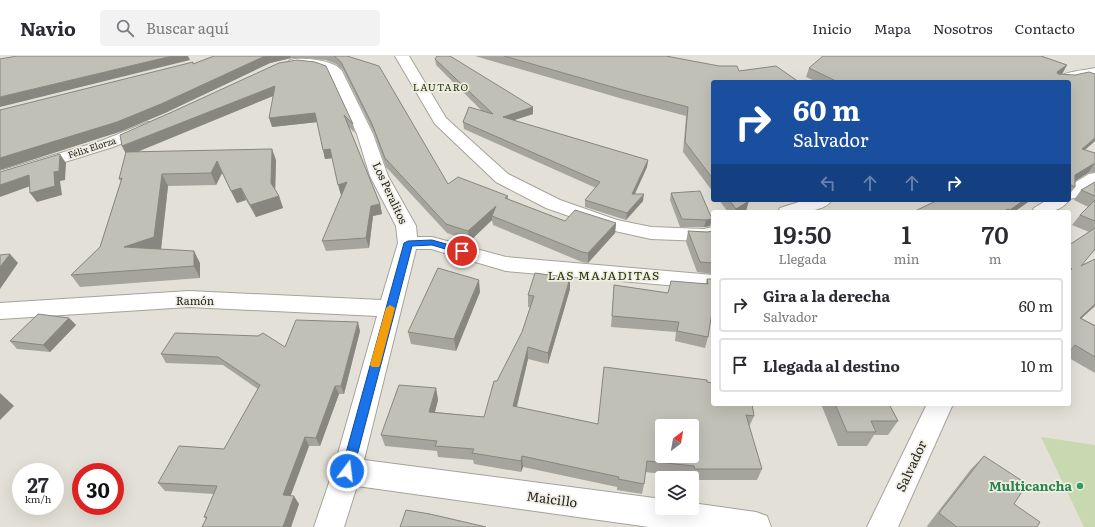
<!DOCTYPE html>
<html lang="es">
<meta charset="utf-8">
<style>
:root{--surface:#fff;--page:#f2f2f3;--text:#2b2b33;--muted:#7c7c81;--line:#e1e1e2}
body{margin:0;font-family:Literata,serif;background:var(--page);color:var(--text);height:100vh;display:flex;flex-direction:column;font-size:15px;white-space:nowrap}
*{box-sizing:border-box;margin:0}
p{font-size:13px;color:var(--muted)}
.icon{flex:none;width:22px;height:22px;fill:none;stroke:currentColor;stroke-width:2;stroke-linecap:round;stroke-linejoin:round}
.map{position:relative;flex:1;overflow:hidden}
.details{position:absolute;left:711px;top:154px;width:360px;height:196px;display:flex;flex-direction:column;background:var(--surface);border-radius:4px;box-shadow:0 4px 16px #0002}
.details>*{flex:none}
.hud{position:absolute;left:711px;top:24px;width:360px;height:122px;border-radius:4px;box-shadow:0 4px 16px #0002;background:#1a4fa0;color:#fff;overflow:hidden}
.needle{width:26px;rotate:31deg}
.fabs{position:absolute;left:655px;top:363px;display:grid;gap:8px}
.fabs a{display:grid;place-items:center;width:44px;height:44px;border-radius:4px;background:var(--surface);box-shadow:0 4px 16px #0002;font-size:20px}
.speed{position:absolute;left:12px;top:407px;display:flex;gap:8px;font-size:20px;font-weight:700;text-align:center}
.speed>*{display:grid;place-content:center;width:52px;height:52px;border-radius:50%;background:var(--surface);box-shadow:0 4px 16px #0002;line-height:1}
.speed small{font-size:10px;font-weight:400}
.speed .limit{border:6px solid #d22;background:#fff;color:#111}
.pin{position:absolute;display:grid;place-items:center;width:34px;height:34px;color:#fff;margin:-17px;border:2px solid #fff;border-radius:50%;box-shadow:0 1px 4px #0007}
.me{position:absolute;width:44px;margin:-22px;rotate:15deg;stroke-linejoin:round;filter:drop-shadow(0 0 3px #0008)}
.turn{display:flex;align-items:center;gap:14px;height:84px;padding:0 16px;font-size:18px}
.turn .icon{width:52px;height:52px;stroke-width:2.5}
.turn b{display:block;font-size:28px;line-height:34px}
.lanes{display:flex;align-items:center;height:38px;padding:0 16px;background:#0003;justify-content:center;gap:20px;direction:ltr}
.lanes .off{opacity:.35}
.eta{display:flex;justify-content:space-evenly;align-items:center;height:68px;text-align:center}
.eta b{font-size:24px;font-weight:600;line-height:28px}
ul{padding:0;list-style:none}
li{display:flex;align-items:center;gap:12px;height:54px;margin:0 8px 6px;padding:0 8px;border:2px solid var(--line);border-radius:4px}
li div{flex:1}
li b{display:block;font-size:15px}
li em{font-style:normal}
header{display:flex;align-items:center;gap:24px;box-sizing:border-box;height:56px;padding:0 20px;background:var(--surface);border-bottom:1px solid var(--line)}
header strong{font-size:19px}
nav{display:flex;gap:22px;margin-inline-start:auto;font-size:14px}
.search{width:280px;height:36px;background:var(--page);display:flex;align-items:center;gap:10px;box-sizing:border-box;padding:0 14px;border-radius:4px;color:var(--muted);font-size:15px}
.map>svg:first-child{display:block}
</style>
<header>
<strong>Navio</strong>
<div class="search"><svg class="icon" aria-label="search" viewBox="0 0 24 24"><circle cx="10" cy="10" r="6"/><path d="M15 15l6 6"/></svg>Buscar aquí</div>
<nav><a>Inicio</a><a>Mapa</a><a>Nosotros</a><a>Contacto</a></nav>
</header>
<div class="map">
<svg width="1095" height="471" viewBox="0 0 1095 471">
<rect width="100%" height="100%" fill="#e3e1d7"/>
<path fill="#c8d8b1" d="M 1041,381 L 1095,389 L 1095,471 L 1084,471 Z"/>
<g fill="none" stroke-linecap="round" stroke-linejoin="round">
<g stroke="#a5a39a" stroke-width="2">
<g id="street">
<path d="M 395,0 L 409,0 L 446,62 L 508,118 L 560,144 L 617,164 L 651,171 L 704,173 L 713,171 L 713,183 L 704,185 L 651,183 L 606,173 L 546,152 L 496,126 L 435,68 Z"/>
<path d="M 295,3 C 307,2 334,4 342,15 L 373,78 L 388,120 L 416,170 L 417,181 L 432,181 L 506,201 L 713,219 L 713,233 L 506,215 L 431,193 L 416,193 L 364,404 L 662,443 L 662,452 L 692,452 L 692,447 L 756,456 L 767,460 L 771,471 L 649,471 L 357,430 L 344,471 L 314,471 L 333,415 L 377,260 L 189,251 L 0,263 L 0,247 L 189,235 L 381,244 L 398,187 L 396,170 L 370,120 L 357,78 L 329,17 L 316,12 L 290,10 L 288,7 L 290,4 Z"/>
<path d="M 1095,12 L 1095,20 L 1069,27 L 1053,26 C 1060,15 1083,15 1095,12 Z"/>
<path d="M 148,66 L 154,68 L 156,71 L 154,74 L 113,91 L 0,126 L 0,115 L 101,85 Z"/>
<path d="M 1095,117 L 1095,130 L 1075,142 L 1069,143 L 1069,130 L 1089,118 Z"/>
<path d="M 805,144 L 832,144 C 823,158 792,156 778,156 L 780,152 Z"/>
<path d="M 1047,144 L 1069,144 C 1060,157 1046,156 1032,156 L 1034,152 Z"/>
<path d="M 927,348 L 953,348 L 898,471 L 867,471 Z"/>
</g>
</g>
<use href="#street" fill="#fff" fill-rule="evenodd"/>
</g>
<g fill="#a6a59d">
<path d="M 214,0 L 347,0 L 448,128 L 508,140 L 508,143 L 565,165 L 616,167 L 615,177 L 588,207 L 582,206 L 493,169 L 492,164 L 470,185 L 447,177 L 386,111 L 374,77 L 343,14 L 336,8 L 326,4 L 306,2 L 291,2 L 270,7 L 165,57 L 122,75 L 0,114 L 0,54 L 193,8 Z"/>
<path d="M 475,0 L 666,0 L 739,15 L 713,26 L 713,136 L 683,96 L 686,60 L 623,43 Z"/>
<path d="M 435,3 L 533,51 L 533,58 L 513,64 L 648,104 L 647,111 L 635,138 L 643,145 L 626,164 L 585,151 L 585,144 L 596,132 L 464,73 L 463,66 L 483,56 L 436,9 Z"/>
<path d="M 297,4 L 353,68 L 355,77 L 349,71 L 380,148 L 382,158 L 373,160 L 369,192 L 326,195 L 322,185 L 342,138 L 341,139 L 332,102 L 325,103 L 323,94 L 317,66 L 272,71 L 273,40 L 137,96 L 276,104 L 275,135 L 279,140 L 283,152 L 256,161 L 246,144 L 237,147 L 222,117 L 216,129 L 168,130 L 161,193 L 200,207 L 200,222 L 80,231 L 71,219 L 100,191 L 121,125 L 119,123 L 126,97 L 122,90 Z"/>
<path d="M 1067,9 L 1062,18 L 1061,19 L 1075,19 L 1095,18 L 1095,85 L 1085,94 L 1095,97 L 1095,116 L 1088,117 L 1075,125 L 1075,131 L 1069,139 L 1069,26 L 817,26 L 806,21 L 809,12 Z"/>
<path d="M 1095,126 L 1095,194 L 1081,209 L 1095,203 L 1095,250 L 1081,262 L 1095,269 L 1095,317 L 1069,302 L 1069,189 L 1089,176 L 1072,169 L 1080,159 L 1088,151 L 1074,144 L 1081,134 Z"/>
<path d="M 671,137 L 712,163 L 710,170 L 704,171 L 680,171 L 670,144 Z"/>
<path d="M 719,144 L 748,144 L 746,155 L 745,156 L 728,156 Z"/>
<path d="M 1031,144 L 1014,156 L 913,156 Z"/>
<path d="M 688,175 L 707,176 L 713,175 L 713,218 L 697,216 L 686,186 Z"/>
<path d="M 570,222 L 570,233 L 548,308 L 528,303 L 517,351 L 598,368 L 707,326 L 754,360 L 749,371 L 762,413 L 757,424 L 692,424 L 692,422 L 691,422 L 691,421 L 645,416 L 644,428 L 642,438 L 617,434 L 617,431 L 523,411 L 521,416 L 474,408 L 473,404 L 438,401 L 437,395 L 385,390 L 381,379 L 436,332 L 438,344 L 435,356 L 484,361 L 497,325 L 522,276 L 530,251 L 528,251 L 528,239 Z"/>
<path d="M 707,223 L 713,223 L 713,267 L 710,266 L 708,281 L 705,292 L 675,285 L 676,276 L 611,271 L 614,229 L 668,237 L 706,227 Z"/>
<path d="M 480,236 L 456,295 L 411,288 L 408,276 Z"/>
<path d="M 69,262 L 76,269 L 50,296 L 17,293 L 10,285 Z"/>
<path d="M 360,275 L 344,338 L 339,338 L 320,390 L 309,390 L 290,440 L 299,448 L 291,471 L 202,471 L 206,463 L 204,461 L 214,438 L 165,435 L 158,427 L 224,393 L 258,333 L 223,309 L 166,307 L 161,298 L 285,291 Z"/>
<path d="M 821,348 L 889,348 L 898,365 L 888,379 L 874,379 L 867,390 L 838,390 Z"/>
<path d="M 984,400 L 1014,448 L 1037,471 L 928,471 L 927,470 L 971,413 Z"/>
</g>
<g fill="#87867f">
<path d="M 172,0 L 188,0 L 190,4 L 0,51 L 0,41 Z"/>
<path d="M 265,0 L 290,0 L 291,2 L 270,7 L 165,57 L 122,75 L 0,114 L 0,102 Z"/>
<path d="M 1067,9 L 1062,18 L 1052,25 L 1057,16 Z"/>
<path d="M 275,30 L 278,38 L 127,100 L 122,90 Z"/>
<path d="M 533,51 L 533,58 L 503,68 L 503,61 Z"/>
<path d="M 315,57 L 318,66 L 272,71 L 269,62 Z"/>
<path d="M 1095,82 L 1095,85 L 1075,102 L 1082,93 Z"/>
<path d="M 272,93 L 276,104 L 275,139 L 271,127 Z"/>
<path d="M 330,93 L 333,102 L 325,103 L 323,94 Z"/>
<path d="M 60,98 L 66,107 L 65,124 L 60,125 L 62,139 L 37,146 L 30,137 L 54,116 Z"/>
<path d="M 648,104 L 647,111 L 631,146 L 632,138 Z"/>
<path d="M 217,105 L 222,117 L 216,129 L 211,117 Z"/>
<path d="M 1095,107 L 1088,117 L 1070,128 L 1075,119 Z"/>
<path d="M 162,118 L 168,130 L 161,193 L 124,191 Z"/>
<path d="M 29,119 L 36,128 L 0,141 L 0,129 Z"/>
<path d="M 347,126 L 350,136 L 341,139 L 338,129 Z"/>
<path d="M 241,132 L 246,144 L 237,147 L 231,135 Z"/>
<path d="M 644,138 L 643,145 L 626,164 L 627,157 Z"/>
<path d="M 279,140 L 283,152 L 256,161 L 250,149 Z"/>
<path d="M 1024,144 L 1031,144 L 1014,156 L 1008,156 L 1010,154 Z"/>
<path d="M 749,145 L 746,155 L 745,156 L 735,156 L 736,153 Z"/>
<path d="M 380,148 L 382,158 L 373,160 L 369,192 L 366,182 L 371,150 Z"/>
<path d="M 496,150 L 492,160 L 492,164 L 470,185 L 468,175 Z"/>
<path d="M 1008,153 L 1006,156 L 1002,156 Z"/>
<path d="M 712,163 L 710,170 L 704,171 L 706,164 Z"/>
<path d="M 616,167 L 615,177 L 588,207 L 588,197 Z"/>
<path d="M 194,195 L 200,207 L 200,222 L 194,210 Z"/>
<path d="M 10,198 L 18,207 L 0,233 L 0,211 Z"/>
<path d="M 570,222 L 570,233 L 548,308 L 548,297 Z"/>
<path d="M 479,224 L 480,236 L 456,295 L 454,283 Z"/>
<path d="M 1095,248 L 1095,250 L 1071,272 L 1080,262 Z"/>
<path d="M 69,262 L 76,269 L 50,296 L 43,289 Z"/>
<path d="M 358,266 L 360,275 L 344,338 L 341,330 Z"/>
<path d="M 528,291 L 528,303 L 514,361 L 513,350 Z"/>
<path d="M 335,330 L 339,338 L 320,390 L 316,382 Z"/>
<path d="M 436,332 L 438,344 L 432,367 L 429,356 Z"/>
<path d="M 0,337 L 14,350 L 0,364 Z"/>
<path d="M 305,381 L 309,390 L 288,447 L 283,439 Z"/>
<path d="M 522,400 L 523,411 L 521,416 L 521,405 Z"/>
<path d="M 294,440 L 299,448 L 291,471 L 283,471 Z"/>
</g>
<g fill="#c1c0b6" stroke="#87867f" fill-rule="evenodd">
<path d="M 17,0 L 172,0 L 0,41 L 0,3 Z"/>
<path d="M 214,0 L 265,0 L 161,48 L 117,66 L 0,102 L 0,54 L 193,6 L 193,8 Z"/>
<path d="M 334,0 L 347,0 L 379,10 L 448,128 L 458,121 L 508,140 L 505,142 L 565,165 L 575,154 L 616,167 L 588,197 L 582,196 L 492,160 L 496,150 L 468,175 L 446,168 L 385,102 L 372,68 L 341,6 Z"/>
<path d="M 437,0 L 450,0 L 533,51 L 503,61 L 648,104 L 632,138 L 644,138 L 627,157 L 585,144 L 600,126 L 463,66 L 469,51 L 493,58 L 435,3 Z"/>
<path d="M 504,0 L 666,0 L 719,10 L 737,10 L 739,15 L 776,10 L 799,26 L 713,26 L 713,123 L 685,86 L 688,51 L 623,34 Z"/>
<path d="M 823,0 L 1041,0 L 1067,9 L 1057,16 L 1058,18 L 1075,19 L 1089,16 L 1095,18 L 1095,82 L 1082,93 L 1095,97 L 1095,107 L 1075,119 L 1075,131 L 1069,128 L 1069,26 L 838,26 L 809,12 Z"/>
<path d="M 297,4 L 315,6 L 326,10 L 353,68 L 344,59 L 380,148 L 371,150 L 366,182 L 322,185 L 347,126 L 338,129 L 330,93 L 323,94 L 315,57 L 269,62 L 275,30 L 122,90 L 120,79 L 172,56 L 279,7 Z"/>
<path d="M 272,93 L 271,127 L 279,140 L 250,149 L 241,132 L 231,135 L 217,105 L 211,117 L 162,118 L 154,181 L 124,191 L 194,195 L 194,210 L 71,219 L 100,191 L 122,122 L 119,123 L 126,96 Z"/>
<path d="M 60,98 L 59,115 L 54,116 L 55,130 L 30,137 L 29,119 L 0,129 L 0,116 Z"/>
<path d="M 1095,126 L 1095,140 L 1081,134 Z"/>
<path d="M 700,135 L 712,163 L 706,164 L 682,163 L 671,137 Z"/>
<path d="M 729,144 L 748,144 L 749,145 L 736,153 Z"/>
<path d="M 938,144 L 1024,144 L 1010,154 L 1008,153 L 1002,156 L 913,156 Z"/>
<path d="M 1095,144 L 1095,165 L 1080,159 Z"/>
<path d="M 1095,172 L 1095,193 L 1081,210 L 1095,203 L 1095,248 L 1080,262 L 1095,270 L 1095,301 L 1075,289 L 1069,296 L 1069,215 L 1072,213 L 1069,211 L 1069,189 Z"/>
<path d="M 688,175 L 707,176 L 713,175 L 713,207 L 700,206 Z"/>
<path d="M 10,198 L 0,211 L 0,199 Z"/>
<path d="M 438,212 L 479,224 L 454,283 L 408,276 Z"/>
<path d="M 535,217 L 570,222 L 548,297 L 528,291 L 513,350 L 598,368 L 604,311 L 707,324 L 707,326 L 713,327 L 713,348 L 752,348 L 754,360 L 746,359 L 762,413 L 695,413 L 694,410 L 647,405 L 644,428 L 618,423 L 619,421 L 522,400 L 521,405 L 472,397 L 474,393 L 435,390 L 437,385 L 381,379 L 399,329 L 436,332 L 429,356 L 484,361 L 494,325 L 497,325 L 522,276 L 534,240 L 528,239 ZM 662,370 L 692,370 L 692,400 L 662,400 Z"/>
<path d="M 707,223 L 713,223 L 713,256 L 712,256 L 708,281 L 677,275 L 679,266 L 612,260 L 614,229 L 668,237 L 671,225 L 708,228 Z"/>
<path d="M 38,258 L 69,262 L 43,289 L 10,285 Z"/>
<path d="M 296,264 L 358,266 L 341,330 L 335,330 L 316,382 L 305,381 L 283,439 L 294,440 L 283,471 L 202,471 L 207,461 L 204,461 L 217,430 L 158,427 L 179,390 L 224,393 L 260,329 L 218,301 L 161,298 L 175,277 L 258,280 L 263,277 L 285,291 Z"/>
<path d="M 835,348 L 889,348 L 898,365 L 871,365 L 876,376 L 847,376 Z"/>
<path d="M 984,400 L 1027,428 L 1014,448 L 1040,466 L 1037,471 L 957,471 L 939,457 Z"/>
<path d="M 406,454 L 430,458 L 486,471 L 400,471 Z"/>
</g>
<path fill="#1a73e8" stroke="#114b97" d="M 432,184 L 464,193 L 466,195 L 462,198 L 432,189 L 412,190 L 353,415 L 351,419 L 347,421 L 343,419 L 341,415 L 404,187 L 408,185 Z"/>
<path fill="#f59e0b" d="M 390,249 L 395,252 L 380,309 L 379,311 L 372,311 L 370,309 L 386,252 Z"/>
<circle fill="#2e9e5b" stroke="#f0eee4" stroke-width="1.5" cx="1080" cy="430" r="4"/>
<g text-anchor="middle" stroke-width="3.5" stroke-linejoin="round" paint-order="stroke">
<g font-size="9" fill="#252420" stroke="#f0eee4">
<text transform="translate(92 92) rotate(-18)" y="3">Félix Elorza</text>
</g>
<g font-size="10" letter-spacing="1" fill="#213500" stroke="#f0eee4">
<text x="441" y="35">LAUTARO</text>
</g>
<g font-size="11" fill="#252420" stroke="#f0eee4">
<text transform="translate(390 137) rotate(65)" y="4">Los Peralitos</text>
<text x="195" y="249">Ramón</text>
</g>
<g font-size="12" letter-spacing="1" fill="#213500" stroke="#f0eee4">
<text x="604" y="224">LAS MAJADITAS</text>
</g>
<g font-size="13" fill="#252420" stroke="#f0eee4">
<text transform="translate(911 410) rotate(-65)" y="5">Salvador</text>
<text transform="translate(552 443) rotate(8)" y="5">Maicillo</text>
</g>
<g font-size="13" font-weight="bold" fill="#27864d" stroke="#f0eee4" text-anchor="end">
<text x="1072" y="435">Multicancha</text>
</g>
</g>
</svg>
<div class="fabs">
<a><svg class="needle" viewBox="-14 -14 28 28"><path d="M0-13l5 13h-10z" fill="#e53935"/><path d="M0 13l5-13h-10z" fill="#7c7c81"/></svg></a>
<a><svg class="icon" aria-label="layers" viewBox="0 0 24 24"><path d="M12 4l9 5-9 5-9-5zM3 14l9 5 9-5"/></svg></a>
</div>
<div class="speed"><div>27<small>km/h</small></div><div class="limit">30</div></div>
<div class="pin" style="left:462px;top:195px;background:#d93025"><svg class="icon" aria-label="arrive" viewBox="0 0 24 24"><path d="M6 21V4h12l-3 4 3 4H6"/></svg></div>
<svg class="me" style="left:347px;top:415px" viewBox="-20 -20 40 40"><circle r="17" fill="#1a73e8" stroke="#fff" stroke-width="3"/><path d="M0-11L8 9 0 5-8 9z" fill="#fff"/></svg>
<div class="hud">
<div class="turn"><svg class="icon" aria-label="right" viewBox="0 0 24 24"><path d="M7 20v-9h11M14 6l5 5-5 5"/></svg><div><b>60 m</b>Salvador</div></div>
<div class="lanes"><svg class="icon off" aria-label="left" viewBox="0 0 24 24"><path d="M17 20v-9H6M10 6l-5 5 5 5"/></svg><svg class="icon off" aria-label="ahead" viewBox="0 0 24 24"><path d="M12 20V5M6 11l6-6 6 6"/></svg><svg class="icon off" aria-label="ahead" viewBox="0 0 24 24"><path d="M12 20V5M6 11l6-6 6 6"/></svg><svg class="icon" aria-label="right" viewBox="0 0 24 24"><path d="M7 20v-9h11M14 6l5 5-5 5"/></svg></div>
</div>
<section class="details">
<div class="eta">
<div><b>19:50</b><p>Llegada</p></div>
<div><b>1</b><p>min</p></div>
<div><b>70</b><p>m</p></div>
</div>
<ul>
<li><svg class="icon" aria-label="right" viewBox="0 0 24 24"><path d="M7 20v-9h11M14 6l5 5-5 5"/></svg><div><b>Gira a la derecha</b><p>Salvador</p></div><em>60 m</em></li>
<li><svg class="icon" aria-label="arrive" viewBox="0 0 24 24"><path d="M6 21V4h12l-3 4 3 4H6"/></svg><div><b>Llegada al destino</b></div><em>10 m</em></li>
</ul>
</section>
</div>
